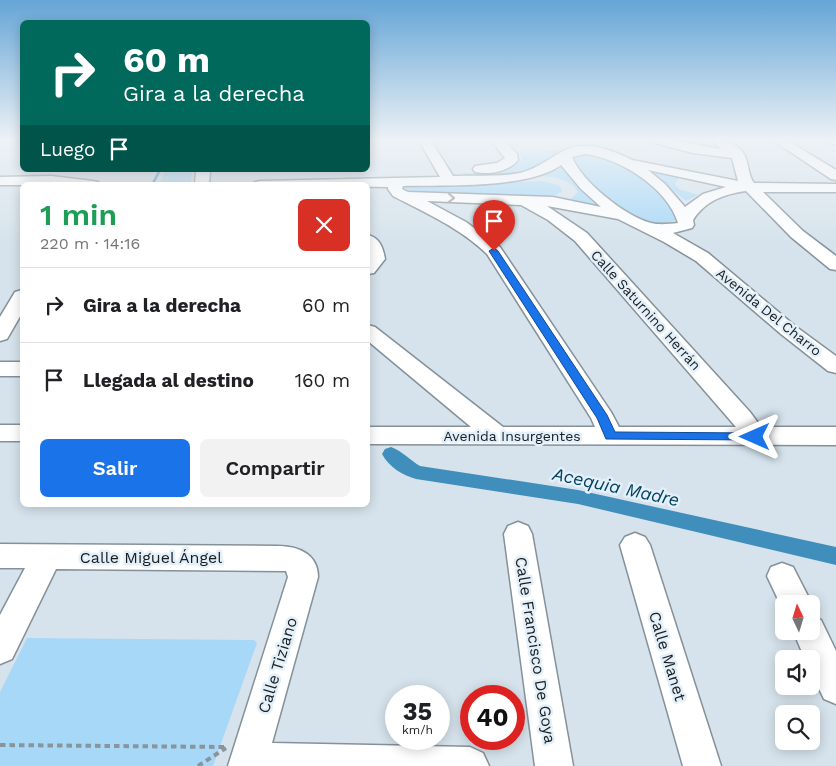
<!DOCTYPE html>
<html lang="es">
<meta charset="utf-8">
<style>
:root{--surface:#fff;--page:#f2f2f2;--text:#202124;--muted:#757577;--line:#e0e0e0;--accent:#1a73e8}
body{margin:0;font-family:"Work Sans",sans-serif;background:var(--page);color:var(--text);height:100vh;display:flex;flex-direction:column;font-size:19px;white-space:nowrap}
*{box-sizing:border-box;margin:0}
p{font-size:16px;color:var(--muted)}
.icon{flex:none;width:28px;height:28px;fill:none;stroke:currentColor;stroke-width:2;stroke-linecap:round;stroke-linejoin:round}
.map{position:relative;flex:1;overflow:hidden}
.details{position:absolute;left:20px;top:182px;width:350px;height:325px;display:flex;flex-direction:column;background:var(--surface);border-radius:8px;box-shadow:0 2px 12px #0003}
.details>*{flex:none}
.top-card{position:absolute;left:20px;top:20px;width:350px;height:152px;border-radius:8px;box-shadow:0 2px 12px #0003;background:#00695c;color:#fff;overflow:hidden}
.needle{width:32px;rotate:356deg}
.buttons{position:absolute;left:775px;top:595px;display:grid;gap:10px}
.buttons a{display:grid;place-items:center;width:45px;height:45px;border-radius:8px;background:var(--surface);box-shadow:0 2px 12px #0003;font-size:25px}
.speed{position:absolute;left:385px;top:685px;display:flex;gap:10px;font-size:25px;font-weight:700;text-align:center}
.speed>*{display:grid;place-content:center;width:65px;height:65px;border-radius:50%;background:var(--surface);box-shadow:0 2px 12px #0003;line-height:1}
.speed small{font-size:12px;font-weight:400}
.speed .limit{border:8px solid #d22;background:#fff;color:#111}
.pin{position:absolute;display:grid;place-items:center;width:42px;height:42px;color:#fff;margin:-51px -21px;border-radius:50% 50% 50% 0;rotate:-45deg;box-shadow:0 0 5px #0007}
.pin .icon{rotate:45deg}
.me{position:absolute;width:55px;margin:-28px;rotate:270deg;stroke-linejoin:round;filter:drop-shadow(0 0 4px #0008)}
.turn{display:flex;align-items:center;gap:18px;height:105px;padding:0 20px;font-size:22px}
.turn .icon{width:65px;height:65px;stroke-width:2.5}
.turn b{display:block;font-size:35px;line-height:42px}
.then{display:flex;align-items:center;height:48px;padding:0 20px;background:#0003;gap:10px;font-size:19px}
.round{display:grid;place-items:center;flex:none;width:52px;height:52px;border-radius:8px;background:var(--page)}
.summary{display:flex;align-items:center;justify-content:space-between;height:85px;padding:0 20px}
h1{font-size:30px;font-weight:600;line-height:38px;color:#1e9e55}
.action{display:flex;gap:10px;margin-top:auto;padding:10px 20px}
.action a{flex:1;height:58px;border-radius:8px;background:var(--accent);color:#fff;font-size:20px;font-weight:600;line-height:58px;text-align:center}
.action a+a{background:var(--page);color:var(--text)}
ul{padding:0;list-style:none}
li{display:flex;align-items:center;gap:15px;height:75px;padding:0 20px;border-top:1px solid var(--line)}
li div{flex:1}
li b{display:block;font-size:19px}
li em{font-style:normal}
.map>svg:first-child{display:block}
</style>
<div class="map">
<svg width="836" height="766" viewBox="0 0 836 766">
<rect width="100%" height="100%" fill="#d6e3ec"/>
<g fill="#a7d8f8">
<path d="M 560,150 C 543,178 492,175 463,175 L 462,173 C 482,172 507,175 522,159 L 519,153 Z"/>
<path d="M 584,152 C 594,155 605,156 614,160 C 638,171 665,193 676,217 L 674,221 C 666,224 658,224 651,222 C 631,216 573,179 574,156 Z"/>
<path d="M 561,167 L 572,181 L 599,206 L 570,200 L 578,192 C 569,178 554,177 539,176 Z"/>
<path d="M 166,170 L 192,170 L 191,182 L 160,183 Z"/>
<path d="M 648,170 L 680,177 L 675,184 L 679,189 L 698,195 L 686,201 Z"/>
<path d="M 543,181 L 560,186 L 562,192 L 555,195 L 542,196 L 407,192 L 404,189 L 407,185 Z"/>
<path d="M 27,638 L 254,640 L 257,643 L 213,766 L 0,766 L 0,692 Z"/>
</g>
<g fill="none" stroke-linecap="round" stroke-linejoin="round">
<path stroke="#408ebb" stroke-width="2.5" d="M 152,185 L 160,170"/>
<path fill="#408ebb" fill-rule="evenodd" d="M 391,447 C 402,451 410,460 420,466 L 578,490 L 836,547 L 836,565 L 578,504 L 416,479 C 402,475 389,467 382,454 L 385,449 Z"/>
<g stroke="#859199" stroke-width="3">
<g id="minor">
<path d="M 418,139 L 430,139 L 453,176 C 475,175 499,177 520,173 C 540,168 551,156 568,149 C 587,140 615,151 632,160 L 738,181 L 732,158 L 693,153 L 651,142 L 649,139 C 673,137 697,146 721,149 L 710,139 C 721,138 739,143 745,156 C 749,165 748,175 754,183 L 836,184 L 836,192 L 763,192 L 803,231 L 836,256 L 836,270 L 830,269 L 791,237 L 746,191 C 724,194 705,201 693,220 L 694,225 L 692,228 L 673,233 L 708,253 L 795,326 L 836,356 L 836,373 L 828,371 L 781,334 L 696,261 L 664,242 L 618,219 L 547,206 L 587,233 L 750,412 L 761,427 L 836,427 L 836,445 L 368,444 L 368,427 L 471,427 L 368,341 L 368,325 L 375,327 L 503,427 L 595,427 L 591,418 L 487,254 C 460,228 426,213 393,196 L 388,189 L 388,187 L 253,185 L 255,182 L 260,181 L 440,177 ZM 585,154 C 619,158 667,187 678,223 C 669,224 659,225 651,223 C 625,216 582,182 572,157 ZM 561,165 L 581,189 L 601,207 L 553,197 L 408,192 L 402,189 L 403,186 C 445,185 528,189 561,165 ZM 648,170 L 726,187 L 703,194 L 685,207 L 665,184 ZM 427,201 L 521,205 L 548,220 L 575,241 L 736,427 L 619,427 L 611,412 L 500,247 L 466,222 Z"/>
<path d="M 490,139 L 503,139 L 517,154 L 518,160 C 508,172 489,175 475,172 L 473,169 L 475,166 L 497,163 L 505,158 Z"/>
<path d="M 771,139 L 785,139 L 836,170 L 836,180 L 831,179 Z"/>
<path d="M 826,139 L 836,139 L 836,145 Z"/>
<path d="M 196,170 L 210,170 L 209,185 L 195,185 Z"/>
<path d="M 51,176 L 93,181 L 98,182 L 100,185 L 0,185 L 0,177 Z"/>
<path d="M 368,235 C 380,238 383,248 385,259 L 374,273 L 368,274 Z"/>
<path d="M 22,290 L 22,313 L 7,339 L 0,341 L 0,317 L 15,292 Z"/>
<rect x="0" y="362" width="22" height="14"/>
<rect x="0" y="425" width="22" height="16"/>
<path d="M 518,522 L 528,526 L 532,534 L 573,766 L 535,766 L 504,534 L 508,526 Z"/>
<path d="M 635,533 L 645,537 L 650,545 L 721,766 L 683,766 L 620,545 L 625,537 Z"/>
<path d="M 0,544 L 278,546 C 298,546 318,554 318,577 L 272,743 L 470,747 L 483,753 L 489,766 L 228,766 L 288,577 L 286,571 L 56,569 L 12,659 L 0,664 L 0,615 L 25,568 L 0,568 Z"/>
<path d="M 782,563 L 793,567 L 812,604 L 811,605 L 784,604 L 784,612 L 767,576 L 771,567 Z"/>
<path d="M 811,617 L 821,620 L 836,651 L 836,704 L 824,699 L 811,672 L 811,659 L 805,659 L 793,631 L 811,631 Z"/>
</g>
</g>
<g stroke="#8a949b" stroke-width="4" stroke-dasharray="5.5 4" stroke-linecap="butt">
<path d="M 0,745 L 226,747"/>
<path d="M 198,766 L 226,748"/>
</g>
<use href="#minor" fill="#fff" fill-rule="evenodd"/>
</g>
<defs><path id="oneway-chevron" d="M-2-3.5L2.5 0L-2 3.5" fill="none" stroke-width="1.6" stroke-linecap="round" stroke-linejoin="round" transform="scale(1.25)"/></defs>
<use stroke="#97999b" href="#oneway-chevron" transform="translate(451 198) rotate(2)"/>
<linearGradient id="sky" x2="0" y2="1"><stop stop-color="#65a5d6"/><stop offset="0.57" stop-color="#edf2f6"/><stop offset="1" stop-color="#edf2f6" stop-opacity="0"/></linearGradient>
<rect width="836" height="246" fill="url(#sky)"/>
<path fill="#1a73e8" stroke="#114b97" d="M 494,248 L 498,251 L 607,415 L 615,432 L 755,433 L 761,437 L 759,440 L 606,439 L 597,418 L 489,251 Z"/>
<g text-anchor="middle" stroke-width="5" stroke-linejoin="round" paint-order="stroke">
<g font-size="14" fill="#181d20" stroke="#e3f0f9">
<text transform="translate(646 310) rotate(48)" y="5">Calle Saturnino Herrán</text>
<text transform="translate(769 312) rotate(39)" y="5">Avenida Del Charro</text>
<text x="512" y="441">Avenida Insurgentes</text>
</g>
<g font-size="16" fill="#181d20" stroke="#e3f0f9">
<text x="151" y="563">Calle Miguel Ángel</text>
<text transform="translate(536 650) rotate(81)" y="6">Calle Francisco De Goya</text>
<text transform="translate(668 656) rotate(73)" y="6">Calle Manet</text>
<text transform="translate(277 665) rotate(-73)" y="6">Calle Tiziano</text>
</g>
<g font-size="18" font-style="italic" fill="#004160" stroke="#e3f0f9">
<text transform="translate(616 487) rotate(12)" y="6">Acequia Madre</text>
</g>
</g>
</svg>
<div class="buttons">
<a><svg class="needle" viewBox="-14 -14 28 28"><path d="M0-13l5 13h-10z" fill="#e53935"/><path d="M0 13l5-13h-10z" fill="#757577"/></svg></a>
<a><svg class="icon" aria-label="sound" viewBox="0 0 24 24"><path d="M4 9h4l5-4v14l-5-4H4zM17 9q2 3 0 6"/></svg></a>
<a><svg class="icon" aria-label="search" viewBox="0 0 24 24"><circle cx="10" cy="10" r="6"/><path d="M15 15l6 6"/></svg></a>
</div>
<div class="speed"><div>35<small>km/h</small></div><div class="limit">40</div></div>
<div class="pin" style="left:494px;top:251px;background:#d93025"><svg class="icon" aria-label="arrive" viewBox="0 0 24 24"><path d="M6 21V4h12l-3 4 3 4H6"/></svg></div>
<svg class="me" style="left:755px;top:437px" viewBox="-20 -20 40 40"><path d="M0-17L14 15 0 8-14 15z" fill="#1a73e8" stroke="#fff" stroke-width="4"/></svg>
<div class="top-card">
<div class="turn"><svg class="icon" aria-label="right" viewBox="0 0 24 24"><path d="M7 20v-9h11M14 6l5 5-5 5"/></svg><div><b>60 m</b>Gira a la derecha</div></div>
<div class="then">Luego<svg class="icon" aria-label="arrive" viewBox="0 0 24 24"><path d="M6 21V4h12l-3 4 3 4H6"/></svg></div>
</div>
<section class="details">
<div class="summary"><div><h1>1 min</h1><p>220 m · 14:16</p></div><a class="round" style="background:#d93025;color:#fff"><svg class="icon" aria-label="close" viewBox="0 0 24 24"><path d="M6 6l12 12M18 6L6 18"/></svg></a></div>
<ul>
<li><svg class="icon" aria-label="right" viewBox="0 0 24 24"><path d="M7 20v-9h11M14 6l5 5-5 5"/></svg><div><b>Gira a la derecha</b></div><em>60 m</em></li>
<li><svg class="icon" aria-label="arrive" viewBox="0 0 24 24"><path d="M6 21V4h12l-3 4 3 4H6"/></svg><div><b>Llegada al destino</b></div><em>160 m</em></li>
</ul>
<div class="action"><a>Salir</a><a>Compartir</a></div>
</section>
</div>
